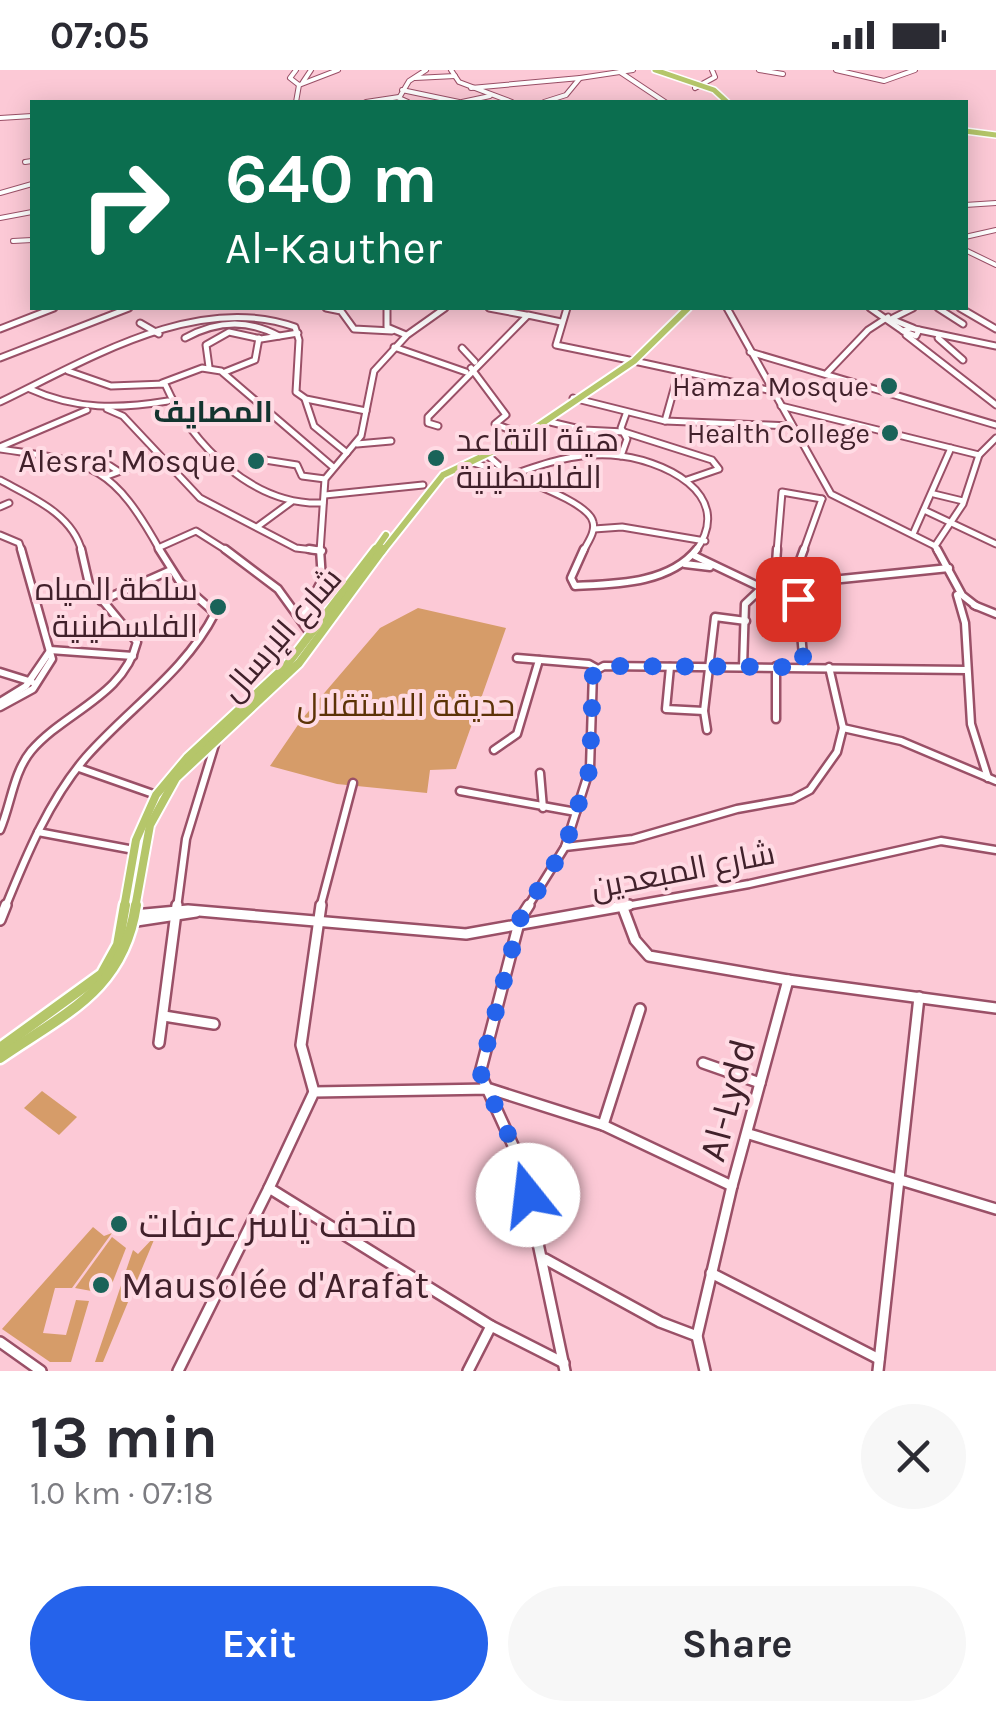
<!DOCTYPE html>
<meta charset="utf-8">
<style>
:root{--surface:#fff;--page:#f7f7f7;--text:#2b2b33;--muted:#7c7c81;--accent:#2563eb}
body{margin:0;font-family:Karla,Cairo,sans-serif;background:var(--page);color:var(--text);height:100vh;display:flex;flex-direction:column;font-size:38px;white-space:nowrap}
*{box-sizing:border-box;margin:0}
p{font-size:32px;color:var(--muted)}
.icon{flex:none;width:55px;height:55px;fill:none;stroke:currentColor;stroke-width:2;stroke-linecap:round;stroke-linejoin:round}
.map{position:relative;height:1301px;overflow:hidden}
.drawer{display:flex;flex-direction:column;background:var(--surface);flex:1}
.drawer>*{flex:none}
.banner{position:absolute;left:30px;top:30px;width:938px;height:210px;border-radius:0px;box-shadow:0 5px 25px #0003;background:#0b6e4f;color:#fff;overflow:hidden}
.pin{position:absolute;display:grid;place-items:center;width:85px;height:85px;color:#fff;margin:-42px;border-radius:20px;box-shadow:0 5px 15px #0006}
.me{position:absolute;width:110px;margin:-55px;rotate:344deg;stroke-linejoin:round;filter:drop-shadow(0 0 8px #0008)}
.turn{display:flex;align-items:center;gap:35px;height:210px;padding:0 30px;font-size:45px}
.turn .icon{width:130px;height:130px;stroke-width:2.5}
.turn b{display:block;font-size:70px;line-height:85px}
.round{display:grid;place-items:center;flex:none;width:105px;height:105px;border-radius:52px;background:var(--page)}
.headline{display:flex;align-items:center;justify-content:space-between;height:170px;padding:0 30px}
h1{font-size:60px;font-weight:700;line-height:75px}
.primary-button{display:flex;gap:20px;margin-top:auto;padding:20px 30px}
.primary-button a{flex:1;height:115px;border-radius:60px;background:var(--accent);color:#fff;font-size:40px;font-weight:700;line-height:115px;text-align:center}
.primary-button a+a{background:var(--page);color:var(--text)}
.status{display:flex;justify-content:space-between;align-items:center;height:70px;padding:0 50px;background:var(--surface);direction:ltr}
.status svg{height:28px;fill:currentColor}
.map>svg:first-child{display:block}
</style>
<div class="status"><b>07:05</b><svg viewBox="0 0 49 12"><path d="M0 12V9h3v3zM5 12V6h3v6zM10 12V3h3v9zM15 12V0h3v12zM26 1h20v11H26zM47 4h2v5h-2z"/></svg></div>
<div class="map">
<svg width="996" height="1301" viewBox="0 0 996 1301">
<rect width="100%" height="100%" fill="#fcc9d6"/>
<g fill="#d69c69">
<path d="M 418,538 L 506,558 L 456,699 L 430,700 L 427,723 L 337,714 L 270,696 L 302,649 L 380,558 Z"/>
<path d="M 42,1021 L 77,1047 L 59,1065 L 24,1038 Z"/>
<path d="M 93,1157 L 104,1166 L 112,1163 L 72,1218 L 55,1218 L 43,1263 L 66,1265 L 76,1230 L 89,1231 L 71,1292 L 50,1292 L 2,1259 Z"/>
<path d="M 156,1165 L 103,1292 L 95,1292 L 133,1180 L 138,1184 Z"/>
<path d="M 112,1167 L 126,1178 L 108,1224 L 75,1218 Z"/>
</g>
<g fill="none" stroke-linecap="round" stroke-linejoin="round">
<g stroke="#9a5067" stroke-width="6">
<g id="minor-far3">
<path d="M 296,0 L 290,8 L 299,15"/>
<path d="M 451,0 L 459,12 L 512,32"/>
<path d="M 759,0 L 783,4"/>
<path d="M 836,0 L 884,11 L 915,0"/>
<path d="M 620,2 L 665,32"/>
<path d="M 415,8 L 455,6"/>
<path d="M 303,12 L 311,0"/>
<path d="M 471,18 L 580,8"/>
<path d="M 695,18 L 715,7 L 712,0"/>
<path d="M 402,20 L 459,32"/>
<path d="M 296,32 L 299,15 L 338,0"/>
<path d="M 366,32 L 399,27"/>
<path d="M 408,32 L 399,28 L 409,11 L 426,0"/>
<path d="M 462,32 L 490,26"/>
<path d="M 544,32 L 566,25 L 580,8 L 633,0"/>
<path d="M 0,48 L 32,46"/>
<path d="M 25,92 L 32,91"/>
<path d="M 0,123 L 32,114"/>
<path d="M 965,135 L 996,133"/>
<path d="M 0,148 L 32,142"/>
<path d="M 965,167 L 996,160"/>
<path d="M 13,171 L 32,170"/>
<path d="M 965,180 L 996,195"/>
</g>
</g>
<g stroke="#9a5067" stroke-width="9">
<g id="minor-far2">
<path d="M 326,238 L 341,241 L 354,259 L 392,261"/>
<path d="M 387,238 L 387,257 L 406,265"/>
<path d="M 489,238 L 526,245"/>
<path d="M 567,238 L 556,275 L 629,290"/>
<path d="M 727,238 L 831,424 L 935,476 L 938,482"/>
<path d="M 870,238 L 903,261"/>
<path d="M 938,238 L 963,254"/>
<path d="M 960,238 L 996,259"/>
<path d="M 893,248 L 913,238"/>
<path d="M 891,249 L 913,258"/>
<path d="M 140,253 L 159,264"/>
<path d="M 911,258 L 919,260 L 916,266 L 903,261 Z"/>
<path d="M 0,259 L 54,238"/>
<path d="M 919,260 L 996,276"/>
<path d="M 906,265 L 996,335"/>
<path d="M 185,268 C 216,251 248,249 279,266"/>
<path d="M 938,268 L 963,290"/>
<path d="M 394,277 L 466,302"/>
<path d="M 462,278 L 475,292"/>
<path d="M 750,282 L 996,355"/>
<path d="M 0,288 L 129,238"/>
<path d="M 634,291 L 768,320"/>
<path d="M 209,297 L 206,275 L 229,262 L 261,269 L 298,263"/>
<path d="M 471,298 L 506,345 L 495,354 L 519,363"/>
<path d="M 68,301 L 111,316 L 165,314 C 192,375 253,436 323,433"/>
<path d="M 225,302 L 255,290 L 259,268"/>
<path d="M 827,303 L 868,260 L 888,247"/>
<path d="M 162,313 L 202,298 L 221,301 L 333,397"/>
<path d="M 30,319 C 76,340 119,339 168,331"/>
<path d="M 573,328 L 665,351 L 791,356"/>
<path d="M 305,329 L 314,356 L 347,383"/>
<path d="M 0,332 C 87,290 197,222 295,257 L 299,270 L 296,322 L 306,329 L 366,341"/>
<path d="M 781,336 L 979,385 L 996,368"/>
<path d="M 107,339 L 123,346 L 200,428 L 296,478 L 322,481"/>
<path d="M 546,351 L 584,360 L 624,362 L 712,390 L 719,399 L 687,410"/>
<path d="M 665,351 L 679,301"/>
<path d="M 438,356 L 428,353 L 428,347 L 528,245 L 561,252"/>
<path d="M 357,374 L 391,371"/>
<path d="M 0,377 L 87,340"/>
<path d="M 0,379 C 95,392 113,396 161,482"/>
<path d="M 487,385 L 503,399"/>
<path d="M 621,386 L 627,369 L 621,358 L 626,344"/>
<path d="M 265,390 L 297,395 L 302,406 L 325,409"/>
<path d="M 471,392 L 512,405"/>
<path d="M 84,395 L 98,388 L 118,401"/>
<path d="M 107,406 L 159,387"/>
<path d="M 0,410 C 31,427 73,444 82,482"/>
<path d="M 934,424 L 963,431"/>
<path d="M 325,425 L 423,415"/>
<path d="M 0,437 L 9,433"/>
<path d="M 924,440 L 996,474"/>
<path d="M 257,457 L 291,432"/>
<path d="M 594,459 L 622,457 L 705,471"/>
<path d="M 913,464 L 951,378"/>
<path d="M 0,465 L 19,473 L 22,482"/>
<path d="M 935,476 L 963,434 L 979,385"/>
<path d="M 158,478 L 196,461 L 229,482"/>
<path d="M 320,482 L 325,409 L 361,366 L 374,301 L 407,265 L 445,238"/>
<path d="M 583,482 C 587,473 596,462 593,452 C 589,433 530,413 512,405 C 545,393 575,383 611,385 C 662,388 738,424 695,482"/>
<path d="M 777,482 L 782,422 L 822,429"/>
<path d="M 803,482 L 822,429"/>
</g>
</g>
<g stroke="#9a5067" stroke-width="11">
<g id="minor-far1">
<path d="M 225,479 L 278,519 L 312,566"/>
<path d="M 309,479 L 322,481"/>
<path d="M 584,479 L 571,508 L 575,516 C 615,514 669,514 697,479"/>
<path d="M 777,479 L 776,494 L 797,500"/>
<path d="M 937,479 L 962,525 L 976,536"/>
<path d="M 695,486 L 760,517"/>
<path d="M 685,494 L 710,497"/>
<path d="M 792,512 L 804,479"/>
<path d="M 957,525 L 965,553 L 971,654 L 988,708"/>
<path d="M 101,531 L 171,500"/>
<path d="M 974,535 L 996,544"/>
<path d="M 301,550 L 322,510 L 320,479"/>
<path d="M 50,580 L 133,586"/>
<path d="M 517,588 L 589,594 L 598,599"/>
<path d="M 776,596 L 776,649"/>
<path d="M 670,597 L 666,639 L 704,641"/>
<path d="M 743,597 L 745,534 L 763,517 L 949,498"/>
<path d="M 804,597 L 798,529 L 810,525 L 815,510"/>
<path d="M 0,602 L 32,612"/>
<path d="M 0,632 L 26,616 L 50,581"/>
<path d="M 0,637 L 33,619 L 52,589 L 21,479"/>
<path d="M 843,658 L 901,671 L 996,711"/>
<path d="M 707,660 L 704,641 L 715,547 L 746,551"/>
<path d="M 494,680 L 517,664 L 539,590"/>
<path d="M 79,698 L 156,725"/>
<path d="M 540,703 L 543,738"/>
<path d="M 460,721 L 576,742"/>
<path d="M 0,760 C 11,735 13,703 31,681 C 64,642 124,626 137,572 L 89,514 L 81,479"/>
<path d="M 38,762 L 134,780"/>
<path d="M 565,777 L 633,769 L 737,739 L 793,729 L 810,720 L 837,682 L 843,658 L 829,597"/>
<path d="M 5,838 C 26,786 49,730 86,687 C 129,638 185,602 215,543 L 180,512 L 159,479"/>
<path d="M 177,838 L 186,769 L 216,671"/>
<path d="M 320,838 L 353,713"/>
<path d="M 527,838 L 565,777 L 590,698 L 593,602 L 604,596 L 967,600"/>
<path d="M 615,838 L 749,814 L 941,771 L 996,780"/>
</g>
</g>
<g stroke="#9a5067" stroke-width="14">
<g id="minor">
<path d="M 529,835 L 520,849 L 480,1003 L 521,1093 L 565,1301"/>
<path d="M 623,838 L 635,870 L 649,886 L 788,910"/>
<path d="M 134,845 L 188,840 L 466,864 L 629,835"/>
<path d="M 0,850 L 6,835"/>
<path d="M 130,852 L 196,842"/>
<path d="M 164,946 L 214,954"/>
<path d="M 159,973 L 177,835"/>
<path d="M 703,993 L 760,1013"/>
<path d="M 314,1022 L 301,975 L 321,835"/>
<path d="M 603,1055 L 640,939"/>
<path d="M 749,1064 L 996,1139"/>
<path d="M 545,1189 L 660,1252 L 697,1266"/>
<path d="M 711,1203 L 879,1289"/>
<path d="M 491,1256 L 269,1118 L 314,1022 L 490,1019 L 603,1055 L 732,1116 L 788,910 L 996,938"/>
<path d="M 0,1272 L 41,1301"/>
<path d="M 178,1301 L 269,1118"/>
<path d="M 468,1301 L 491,1256 L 564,1293"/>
<path d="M 705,1301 L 697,1266 L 732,1116"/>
<path d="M 878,1301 L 919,927"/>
</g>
</g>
<g stroke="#fff" stroke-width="8">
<g id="major-far3">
<path d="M 655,0 L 714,20 L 727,32"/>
<path d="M 965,61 L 996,65"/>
</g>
</g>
<g stroke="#fff" stroke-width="10">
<g id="major-far2">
<path d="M 374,482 L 386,465"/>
<path d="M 382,482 L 443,405 L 519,369 L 634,291 L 688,238"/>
</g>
</g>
<g stroke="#fff" stroke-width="12">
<g id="major-far1">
<path d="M 124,838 L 136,770 L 156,725 L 187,688 L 286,596 L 376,479"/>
<path d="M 135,838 L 150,755 L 176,708 L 299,593 L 383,479"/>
</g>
</g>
<g stroke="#fff" stroke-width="15">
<g id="major">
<path d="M 0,978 L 102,904 L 118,875 L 125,835"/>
<path d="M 0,988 C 65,943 123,921 136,835"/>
</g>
</g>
<use href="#minor-far3" stroke="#fff" stroke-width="4"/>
<use href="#minor-far2" stroke="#fff" stroke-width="5"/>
<use href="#minor-far1" stroke="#fff" stroke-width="6"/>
<use href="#minor" stroke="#fff" stroke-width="9"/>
<use href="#major-far3" stroke="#b5c66a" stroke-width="5"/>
<use href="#major-far2" stroke="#b5c66a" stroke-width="6"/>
<use href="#major-far1" stroke="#b5c66a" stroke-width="8"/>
<use href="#major" stroke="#b5c66a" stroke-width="10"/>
</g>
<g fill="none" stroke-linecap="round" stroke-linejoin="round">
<path stroke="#2563eb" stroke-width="18" stroke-dasharray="0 32.4" d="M 528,1125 L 521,1093 L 480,1002 L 520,849 L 565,777 L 590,698 L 593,602 L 604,596 L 804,597 L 798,529"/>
</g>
<g fill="#1a6359" stroke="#ffdbe4" stroke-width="4">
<circle cx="889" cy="316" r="10"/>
<circle cx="890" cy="363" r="10"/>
<circle cx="436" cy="388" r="10"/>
<circle cx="256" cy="391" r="10"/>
<circle cx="218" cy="537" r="10"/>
<circle cx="119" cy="1154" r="10"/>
<circle cx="101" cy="1215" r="10"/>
</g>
<g text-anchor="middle" stroke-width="8" stroke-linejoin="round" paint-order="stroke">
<g font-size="28" fill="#41212b" stroke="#ffdbe4" text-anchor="end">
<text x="869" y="326">Hamza Mosque</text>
<text x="870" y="373">Health College</text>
</g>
<g font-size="30" font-weight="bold" fill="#13342f" stroke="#ffdbe4">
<text x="213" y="352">المصايف</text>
</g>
<g font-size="32" fill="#41212b" stroke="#ffdbe4" text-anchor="end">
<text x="456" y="381" text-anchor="start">هيئة التقاعد<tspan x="456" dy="37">الفلسطينية</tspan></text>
<text x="236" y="402">Alesra' Mosque</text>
<text x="198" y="530">سلطة المياه<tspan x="198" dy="37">الفلسطينية</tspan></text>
</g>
<g font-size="32" fill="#41212b" stroke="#ffdbe4">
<text transform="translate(281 564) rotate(-49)" y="11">شارع الإرسال</text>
<text transform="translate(683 800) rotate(-11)" y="11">شارع المبعدين</text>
</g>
<g font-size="32" fill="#5c3307" stroke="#ffdbe4">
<text x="406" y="646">حديقة الاستقلال</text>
</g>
<g font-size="38" fill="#41212b" stroke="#ffdbe4">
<text transform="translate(727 1030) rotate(-75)" y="13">Al-Lydd</text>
</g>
<g font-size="38" fill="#41212b" stroke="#ffdbe4" text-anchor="start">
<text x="139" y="1167">متحف ياسر عرفات</text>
<text x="121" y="1228">Mausolée d'Arafat</text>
</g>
</g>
</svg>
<div class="pin" style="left:798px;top:529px;background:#d93025"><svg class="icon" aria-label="arrive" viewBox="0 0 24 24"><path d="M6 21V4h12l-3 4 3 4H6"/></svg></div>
<svg class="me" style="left:528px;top:1125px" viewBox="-20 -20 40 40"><circle r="19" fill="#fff"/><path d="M0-13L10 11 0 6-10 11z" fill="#2563eb"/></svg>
<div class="banner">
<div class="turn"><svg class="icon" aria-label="right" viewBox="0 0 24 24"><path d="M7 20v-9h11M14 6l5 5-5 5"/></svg><div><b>640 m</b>Al-Kauther</div></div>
</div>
</div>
<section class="drawer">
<div class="headline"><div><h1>13 min</h1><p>1.0 km · 07:18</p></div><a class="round"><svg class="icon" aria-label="close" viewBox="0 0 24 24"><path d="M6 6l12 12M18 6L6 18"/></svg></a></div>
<div class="primary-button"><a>Exit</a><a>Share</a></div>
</section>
